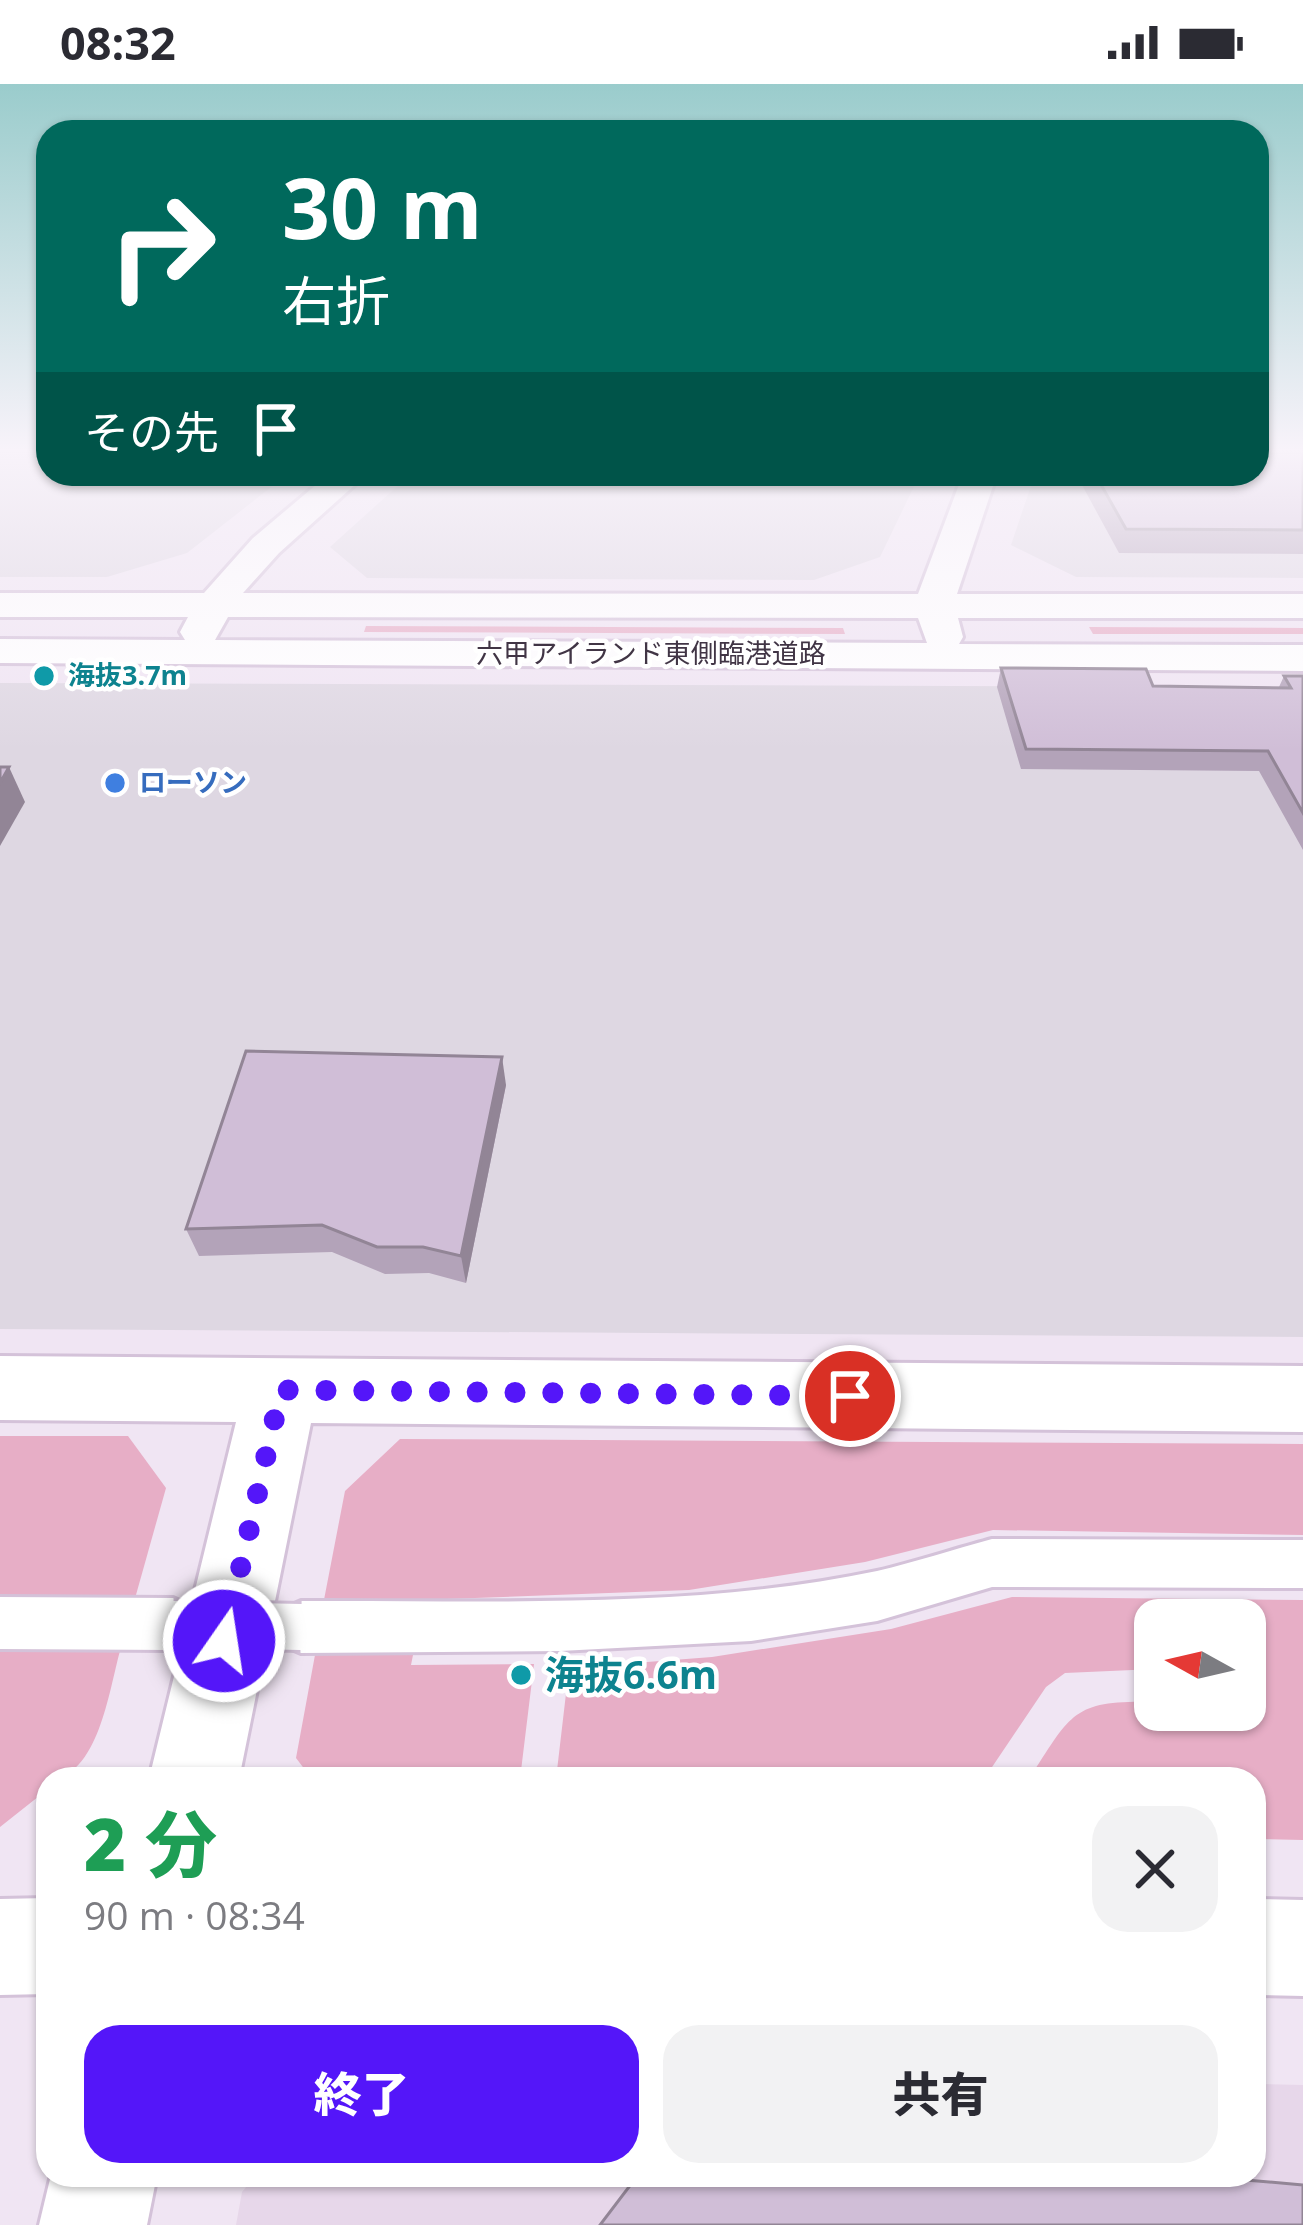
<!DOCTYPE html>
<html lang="ja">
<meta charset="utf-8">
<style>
:root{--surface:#fff;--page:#f2f2f3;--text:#2b2b33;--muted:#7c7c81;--accent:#5416f9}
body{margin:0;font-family:"Open Sans","Noto Sans JP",sans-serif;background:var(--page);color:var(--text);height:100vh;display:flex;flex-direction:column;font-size:45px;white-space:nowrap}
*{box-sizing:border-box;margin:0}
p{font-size:39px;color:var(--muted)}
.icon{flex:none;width:66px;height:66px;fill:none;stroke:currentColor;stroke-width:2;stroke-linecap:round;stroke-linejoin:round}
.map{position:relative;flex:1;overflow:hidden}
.drawer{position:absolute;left:36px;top:1683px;width:1230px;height:420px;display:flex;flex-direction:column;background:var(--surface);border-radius:36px;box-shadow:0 3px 9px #0004}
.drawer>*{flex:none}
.guide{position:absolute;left:36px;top:36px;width:1233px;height:366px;border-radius:36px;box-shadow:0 3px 9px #0004;background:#00695c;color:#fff;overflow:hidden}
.needle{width:78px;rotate:278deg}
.fabs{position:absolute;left:1134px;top:1515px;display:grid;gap:24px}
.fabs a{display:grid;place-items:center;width:132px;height:132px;border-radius:24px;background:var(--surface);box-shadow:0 3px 9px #0004;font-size:60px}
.pin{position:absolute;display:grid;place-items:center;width:102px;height:102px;color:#fff;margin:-51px;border:6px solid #fff;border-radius:50%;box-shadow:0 3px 12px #0007}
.me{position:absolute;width:132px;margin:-66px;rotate:13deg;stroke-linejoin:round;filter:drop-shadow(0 0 9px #0008)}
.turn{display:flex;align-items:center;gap:42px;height:252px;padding:0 48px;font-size:54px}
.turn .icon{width:156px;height:156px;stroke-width:2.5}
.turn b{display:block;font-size:84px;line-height:102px}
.then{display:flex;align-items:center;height:114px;padding:0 48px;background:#0003;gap:24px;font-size:45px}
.round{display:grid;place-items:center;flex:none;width:126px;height:126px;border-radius:36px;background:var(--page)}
.headline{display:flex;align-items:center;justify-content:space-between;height:204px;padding:0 48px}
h1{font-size:72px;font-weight:800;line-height:90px;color:#1e9e55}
.action{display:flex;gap:24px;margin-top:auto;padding:24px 48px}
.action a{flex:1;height:138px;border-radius:36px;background:var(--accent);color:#fff;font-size:48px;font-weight:800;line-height:138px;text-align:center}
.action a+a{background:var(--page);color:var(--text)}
.status{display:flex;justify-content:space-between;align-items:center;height:84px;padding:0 60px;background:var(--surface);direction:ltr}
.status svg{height:33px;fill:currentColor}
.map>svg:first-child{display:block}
</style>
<div class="status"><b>08:32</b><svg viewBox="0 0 49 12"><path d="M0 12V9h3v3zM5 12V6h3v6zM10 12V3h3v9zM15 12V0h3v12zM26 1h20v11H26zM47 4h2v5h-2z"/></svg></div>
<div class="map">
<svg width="1303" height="2141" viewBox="0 0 1303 2141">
<rect width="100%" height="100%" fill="#f0e5f3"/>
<path fill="#e7d7ea" d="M 1254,2000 L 1303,2001 L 1303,2141 L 236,2141 L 242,2108 L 256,2091 L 1254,2091 Z"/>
<g fill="#ded7e2">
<path d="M 0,366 L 48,366 L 48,390 L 288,390 L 187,469 L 107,493 L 0,493 Z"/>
<path d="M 1257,366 L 1303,366 L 1303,494 L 1076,493 L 1011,461 L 1035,390 L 1257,390 Z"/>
<path d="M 411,390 L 920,390 L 880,473 L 814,496 L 367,494 L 330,463 Z"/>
<path d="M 0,599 L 1303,603 L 1303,1253 L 0,1245 Z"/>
</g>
<g fill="#e7aec6">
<path d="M 366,542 L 843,544 L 845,550 L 364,548 Z"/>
<path d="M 1089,543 L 1303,544 L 1303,550 L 1093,550 Z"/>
<path d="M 0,1352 L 128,1352 L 166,1404 L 134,1518 L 0,1516 Z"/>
<path d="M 400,1355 L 1303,1360 L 1303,1451 L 993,1446 L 865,1478 L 689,1506 L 419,1516 L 417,1523 L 323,1521 L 345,1407 Z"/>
<path d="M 1012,1513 L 1303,1516 L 1303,1756 L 1254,1755 L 1254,1695 L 1029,1695 C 1072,1629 1072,1616 1155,1618 L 1155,1626 L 1245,1626 L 1245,1620 L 1251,1619 L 1245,1586 L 1245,1536 L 1155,1536 L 1155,1585 L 1065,1589 L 1046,1603 L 984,1695 L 556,1695 L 569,1584 L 712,1573 L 891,1545 Z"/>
<path d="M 120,1567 C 109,1606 98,1695 48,1695 L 48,1705 L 0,1743 L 0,1568 Z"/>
<path d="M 315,1571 L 413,1571 L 411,1581 L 534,1580 L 520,1695 L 312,1695 L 296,1674 Z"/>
</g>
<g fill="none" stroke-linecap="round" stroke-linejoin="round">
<g stroke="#d4c2d9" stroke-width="6">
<g id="pedestrian">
<path d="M 992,1455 L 1303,1456 L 1303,1504 L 992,1503 L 877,1537 L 751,1557 L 560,1567 L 301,1569 L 283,1561 L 275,1543 L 283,1525 L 301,1517 C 489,1516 693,1526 877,1487 C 916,1478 954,1465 992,1455 Z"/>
<path d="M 0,1513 L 173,1514 L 191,1522 L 199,1540 L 191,1558 L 173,1566 L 0,1565 Z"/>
</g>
</g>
<g stroke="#d4c2d9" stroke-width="6">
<g id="tertiary">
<path d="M 329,390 L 367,390 L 279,469 L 243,509 L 918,510 L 963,390 L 997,390 L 957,510 L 1303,510 L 1303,534 L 958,534 L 963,553 L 959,560 L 1303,561 L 1303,587 L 0,579 L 0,555 L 185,556 L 180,548 L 188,533 L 0,533 L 0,509 L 204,509 L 253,454 ZM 228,533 L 918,534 L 927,559 L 215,556 Z"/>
<path d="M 0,1272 L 1303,1282 L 1303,1348 L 311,1339 L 239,1695 L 149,1695 L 236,1338 L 0,1336 Z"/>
<path d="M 48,1814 L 48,1910 L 0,1911 L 0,1815 Z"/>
<path d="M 1254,1815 L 1303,1816 L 1303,1912 L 1254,1911 Z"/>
<path d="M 51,2091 L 157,2091 L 147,2141 L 39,2141 Z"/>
</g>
</g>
<use href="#pedestrian" fill="#fff" fill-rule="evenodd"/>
<use href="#tertiary" fill="#fff" fill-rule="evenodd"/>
<g stroke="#d4c2d9" stroke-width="52" stroke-linecap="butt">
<path id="pedestrian-bridge" d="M 173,1540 L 301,1543"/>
</g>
<use href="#pedestrian-bridge" stroke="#fff" stroke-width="46"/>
</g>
<g fill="#b3a3b9">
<path d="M 1303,368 L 1303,470 L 1119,469 L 1076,390 L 1257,390 Z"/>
<path d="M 1001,584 L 1153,602 L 1279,603 L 1284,592 L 1303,592 L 1303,766 L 1259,687 L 1021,685 L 997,603 Z"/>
<path d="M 506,1001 L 466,1199 L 429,1189 L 385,1190 L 332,1168 L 199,1172 L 186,1145 Z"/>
</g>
<g fill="#928596">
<path d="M 9,683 L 25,718 L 0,762 L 0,699 Z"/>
<path d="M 502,973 L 506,1001 L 466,1199 L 461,1172 Z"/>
</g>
<g fill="#d0bed7" stroke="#928596" stroke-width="3">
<path d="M 1257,368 L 1303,368 L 1303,446 L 1126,445 L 1095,390 L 1257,390 Z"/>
<path d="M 1001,584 L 1146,585 L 1153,602 L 1291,604 L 1284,592 L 1303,592 L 1303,729 L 1268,667 L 1026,665 Z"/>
<path d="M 0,683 L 9,683 L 0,699 Z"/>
<path d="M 246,967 L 502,973 L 461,1172 L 423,1163 L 377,1163 L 322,1141 L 186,1145 Z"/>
<path d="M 638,2091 L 1242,2091 L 1246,2096 L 1303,2101 L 1303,2141 L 600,2141 Z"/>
</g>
<linearGradient id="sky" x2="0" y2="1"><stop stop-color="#9acccc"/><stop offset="0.55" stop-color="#f8f3fa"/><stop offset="1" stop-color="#f8f3fa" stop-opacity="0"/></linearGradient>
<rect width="1303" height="666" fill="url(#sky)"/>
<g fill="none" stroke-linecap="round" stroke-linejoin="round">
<path stroke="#5416f9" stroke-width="21" stroke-dasharray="0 37.8" d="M 224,1557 L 281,1306 L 850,1312"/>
</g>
<g fill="#0f9aa8" stroke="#fff" stroke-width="4.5">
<circle cx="44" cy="592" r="12"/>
<circle cx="521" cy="1591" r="12"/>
</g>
<circle fill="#3f7fe0" stroke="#fff" stroke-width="4.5" cx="115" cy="699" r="12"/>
<g text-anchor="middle" stroke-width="9" stroke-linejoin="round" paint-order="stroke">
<g font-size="27" fill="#413545" stroke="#fff">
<text x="651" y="579">六甲アイランド東側臨港道路</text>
</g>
<g font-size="27" font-weight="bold" fill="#0d838f" stroke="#fff" text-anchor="start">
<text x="68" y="601">海抜3.7m</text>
</g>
<g font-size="27" font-weight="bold" fill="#366cbe" stroke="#fff" text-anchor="start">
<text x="139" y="708">ローソン</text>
</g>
<g font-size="39" font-weight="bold" fill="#0d838f" stroke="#fff" text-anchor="start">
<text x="545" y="1605">海抜6.6m</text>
</g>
</g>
</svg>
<div class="fabs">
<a><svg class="needle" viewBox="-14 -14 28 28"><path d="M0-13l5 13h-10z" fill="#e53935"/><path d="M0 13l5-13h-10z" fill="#7c7c81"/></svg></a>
</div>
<div class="pin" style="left:850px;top:1312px;background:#d93025"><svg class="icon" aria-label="arrive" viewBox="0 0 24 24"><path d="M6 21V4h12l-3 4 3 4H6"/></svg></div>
<svg class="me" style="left:224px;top:1557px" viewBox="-20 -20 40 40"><circle r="17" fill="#5416f9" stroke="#fff" stroke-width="3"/><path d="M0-11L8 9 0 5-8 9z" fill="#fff"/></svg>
<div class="guide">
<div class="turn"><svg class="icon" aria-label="right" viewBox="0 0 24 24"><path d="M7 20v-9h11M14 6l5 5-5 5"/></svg><div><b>30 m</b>右折</div></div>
<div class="then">その先<svg class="icon" aria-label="arrive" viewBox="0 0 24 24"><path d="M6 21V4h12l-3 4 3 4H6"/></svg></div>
</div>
<section class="drawer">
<div class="headline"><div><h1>2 分</h1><p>90 m · 08:34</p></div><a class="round"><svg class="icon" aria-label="close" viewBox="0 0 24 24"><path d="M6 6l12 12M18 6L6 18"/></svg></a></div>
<div class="action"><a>終了</a><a>共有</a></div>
</section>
</div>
